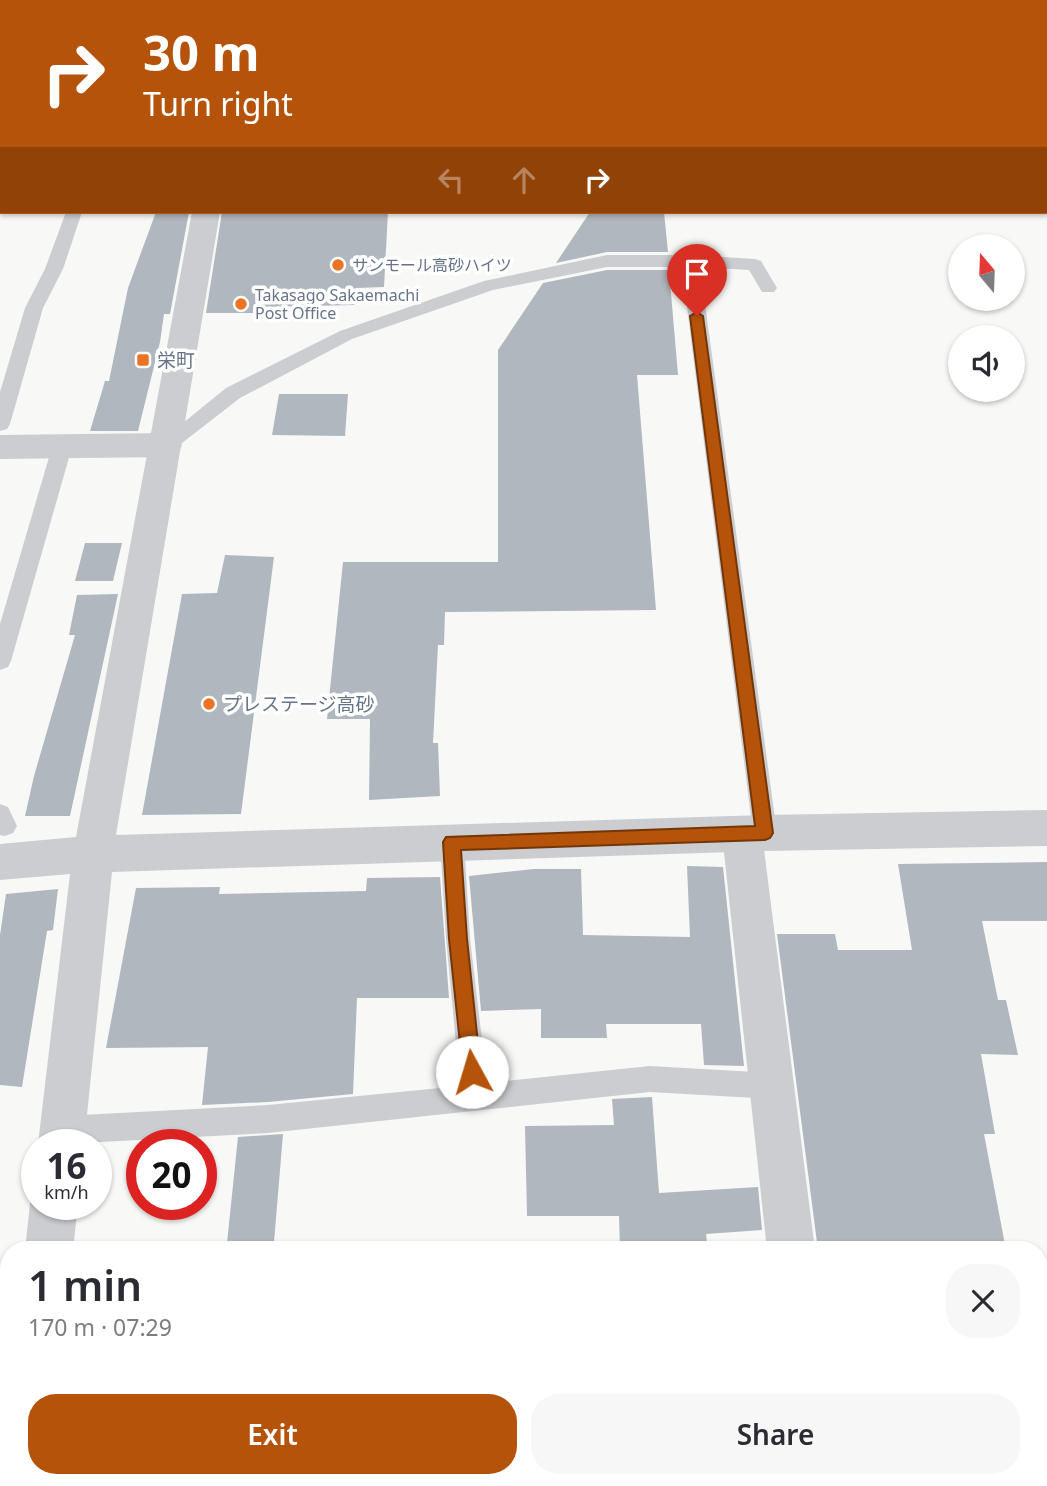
<!DOCTYPE html>
<meta charset="utf-8">
<style>
:root{--surface:#fff;--page:#f7f7f7;--text:#2b2b33;--muted:#7c7c81;--accent:#b45309}
body{margin:0;font-family:"Noto Sans","Noto Sans JP",sans-serif;background:var(--page);color:var(--text);height:100vh;display:flex;flex-direction:column;font-size:26px;white-space:nowrap}
*{box-sizing:border-box;margin:0}
p{font-size:23px;color:var(--muted)}
.icon{flex:none;width:38px;height:38px;fill:none;stroke:currentColor;stroke-width:2;stroke-linecap:round;stroke-linejoin:round}
.map{position:relative;flex:1;overflow:hidden}
.side{position:absolute;left:0px;top:1241px;width:1048px;height:247px;display:flex;flex-direction:column;background:var(--surface);border-radius:28px 28px 0 0;box-shadow:0 2px 5px #0004}
.side>*{flex:none}
.hud{position:absolute;left:0px;top:0px;width:1048px;height:214px;box-shadow:0 2px 5px #0004;background:#b45309;color:#fff;overflow:hidden}
.needle{width:46px;rotate:341deg}
.tools{position:absolute;left:948px;top:234px;display:grid;gap:14px}
.tools a{display:grid;place-items:center;width:77px;height:77px;border-radius:50%;background:var(--surface);box-shadow:0 2px 5px #0004;font-size:35px}
.speed{position:absolute;left:21px;top:1129px;display:flex;gap:14px;font-size:35px;font-weight:700;text-align:center}
.speed>*{display:grid;place-content:center;width:91px;height:91px;border-radius:50%;background:var(--surface);box-shadow:0 2px 5px #0004;line-height:1}
.speed small{font-size:18px;font-weight:400}
.speed .limit{border:10px solid #d22;background:#fff;color:#111}
.pin{position:absolute;display:grid;place-items:center;width:60px;height:60px;color:#fff;margin:-72px -30px;border-radius:50% 50% 50% 0;rotate:-45deg;box-shadow:0 0 7px #0007}
.pin .icon{rotate:45deg}
.me{position:absolute;width:77px;margin:-38px;rotate:354deg;stroke-linejoin:round;filter:drop-shadow(0 0 5px #0008)}
.turn{display:flex;align-items:center;gap:24px;height:147px;padding:0 28px;font-size:32px}
.turn .icon{width:91px;height:91px;stroke-width:2.5}
.turn b{display:block;font-size:49px;line-height:60px}
.lanes{display:flex;align-items:center;height:66px;padding:0 28px;background:#0003;justify-content:center;gap:35px;direction:ltr}
.lanes .off{opacity:.35}
.round{display:grid;place-items:center;flex:none;width:74px;height:74px;border-radius:28px;background:var(--page)}
.overview{display:flex;align-items:center;justify-content:space-between;height:119px;padding:0 28px}
h1{font-size:42px;font-weight:600;line-height:52px}
.button{display:flex;gap:14px;margin-top:auto;padding:14px 28px}
.button a{flex:1;height:80px;border-radius:28px;background:var(--accent);color:#fff;font-size:28px;font-weight:600;line-height:80px;text-align:center}
.button a+a{background:var(--page);color:var(--text)}
.map>svg:first-child{display:block}
</style>
<div class="map">
<svg width="1047" height="1486" viewBox="0 0 1047 1486">
<rect width="100%" height="100%" fill="#f8f8f6"/>
<g fill="#b1b7be">
<path d="M 156,212 L 189,212 L 170,314 L 164,314 L 160,342 L 138,431 L 90,431 L 105,381 L 109,381 L 128,288 Z"/>
<path d="M 222,212 L 388,212 L 384,287 L 356,288 L 355,305 L 261,307 L 261,313 L 206,313 Z"/>
<path d="M 590,212 L 664,212 L 668,252 L 607,252 L 556,263 Z"/>
<path d="M 607,270 L 669,270 L 678,375 L 637,375 L 656,610 L 445,612 L 444,645 L 438,645 L 433,743 L 438,743 L 440,796 L 369,800 L 370,719 L 327,719 L 343,562 L 498,562 L 498,350 L 543,283 Z"/>
<path d="M 279,394 L 348,394 L 345,436 L 272,435 Z"/>
<path d="M 85,543 L 122,543 L 113,581 L 75,581 Z"/>
<path d="M 225,555 L 274,557 L 241,814 L 142,815 L 182,594 L 217,593 Z"/>
<path d="M 118,594 L 70,816 L 25,816 L 34,776 L 75,635 L 69,635 L 77,595 Z"/>
<path d="M 1047,862 L 1047,921 L 982,921 L 998,1000 L 1006,1000 L 1018,1055 L 981,1054 L 995,1134 L 984,1134 L 1006,1250 L 818,1250 L 777,934 L 835,934 L 838,950 L 912,950 L 898,864 Z"/>
<path d="M 687,866 L 723,867 L 744,1066 L 704,1065 L 701,1024 L 606,1024 L 607,1038 L 541,1038 L 541,1009 L 481,1011 L 469,876 L 534,869 L 581,869 L 583,935 L 690,937 Z"/>
<path d="M 440,877 L 449,998 L 357,998 L 353,1094 L 268,1102 L 202,1105 L 208,1047 L 106,1048 L 136,888 L 220,887 L 219,894 L 366,891 L 367,878 Z"/>
<path d="M 58,889 L 53,930 L 47,931 L 22,1087 L 0,1085 L 0,935 L 6,894 Z"/>
<path d="M 652,1097 L 659,1193 L 758,1187 L 762,1230 L 706,1234 L 708,1250 L 620,1250 L 619,1216 L 527,1216 L 525,1126 L 614,1125 L 612,1099 Z"/>
<path d="M 283,1134 L 274,1242 L 227,1243 L 238,1137 Z"/>
</g>
<g fill="none" stroke-linecap="round" stroke-linejoin="round">
<g fill="#cbcdd1" fill-rule="evenodd">
<rect x="0" y="182" width="2" height="10"/>
<path d="M 66,212 L 82,212 L 63,269 L 43,308 L 10,424 L 7,429 L 0,431 L 0,392 L 25,308 L 45,269 Z"/>
<path d="M 607,255 L 690,255 L 755,259 L 761,261 L 777,288 L 774,292 L 762,292 L 749,270 L 700,267 L 777,833 L 773,840 L 765,844 L 757,840 L 753,833 L 682,267 L 607,267 L 493,290 L 352,339 L 240,398 L 173,450 L 159,450 L 156,445 L 226,388 L 340,331 L 484,281 Z"/>
<path d="M 62,440 L 69,442 L 72,447 L 11,661 L 8,667 L 0,670 L 0,624 L 52,447 L 55,442 Z"/>
<path d="M 0,804 L 8,807 L 17,826 L 13,833 L 5,836 L 0,835 Z"/>
<path d="M 452,831 L 460,834 L 464,842 L 470,938 L 487,1083 L 650,1066 L 771,1073 L 780,1077 L 784,1086 L 780,1095 L 771,1099 L 650,1092 L 268,1133 L 63,1144 L 53,1140 L 49,1130 L 53,1120 L 63,1116 L 268,1105 L 460,1086 L 446,938 L 440,842 L 444,834 Z"/>
</g>
<path fill="#cbcdd1" fill-rule="evenodd" d="M 796,1479 L 844,1479 L 845,1486 L 797,1486 Z"/>
<g fill="#cbcdd1" fill-rule="evenodd">
<path d="M 0,37 L 2,37 L 0,53 Z"/>
<path d="M 166,433 L 178,437 L 182,445 L 178,453 L 166,457 L 0,459 L 0,435 Z"/>
<path d="M 742,816 L 756,821 L 762,834 L 815,1250 L 767,1250 L 722,834 L 728,821 Z"/>
<rect x="1040" y="1292" width="7" height="50"/>
<rect x="0" y="1333" width="9" height="50"/>
</g>
<g fill="#cbcdd1" fill-rule="evenodd">
<path d="M 311,0 L 336,0 L 310,2 Z"/>
<path d="M 1030,0 L 1047,0 L 1047,8 L 1046,2 Z"/>
<path d="M 192,212 L 220,212 L 116,835 L 765,815 L 1047,810 L 1047,846 L 765,851 L 112,872 L 84,1144 L 38,1144 L 70,874 L 0,880 L 0,844 L 76,837 Z"/>
<path d="M 37,1188 L 37,1204 L 78,1204 L 73,1250 L 25,1250 L 30,1204 Z"/>
<path d="M 9,1457 L 9,1479 L 45,1479 L 44,1486 L 0,1486 L 0,1461 Z"/>
</g>
</g>
<path fill="#b45309" stroke="#753606" stroke-width="2" d="M 697,312 L 703,316 L 773,833 L 770,838 L 765,840 L 461,850 L 467,939 L 481,1072 L 479,1078 L 472,1081 L 466,1078 L 463,1072 L 449,939 L 443,842 L 446,837 L 755,826 L 690,316 Z"/>
<g fill="#ea7324" stroke="#fff" stroke-width="2.5">
<circle cx="338" cy="265" r="7"/>
<circle cx="241" cy="304" r="7"/>
<rect x="136" y="353" width="14" height="14" rx="3.5"/>
<circle cx="209" cy="704" r="7"/>
</g>
<g text-anchor="middle" stroke-width="7" stroke-linejoin="round" paint-order="stroke">
<g font-size="16" fill="#667388" stroke="#fff" text-anchor="start">
<text x="352" y="271">サンモール高砂ハイツ</text>
<text x="255" y="301">Takasago Sakaemachi<tspan x="255" dy="18">Post Office</tspan></text>
</g>
<g font-size="19" fill="#667388" stroke="#fff" text-anchor="start">
<text x="157" y="367">栄町</text>
<text x="223" y="711">プレステージ高砂</text>
</g>
</g>
</svg>
<div class="tools">
<a><svg class="needle" viewBox="-14 -14 28 28"><path d="M0-13l5 13h-10z" fill="#e53935"/><path d="M0 13l5-13h-10z" fill="#7c7c81"/></svg></a>
<a><svg class="icon" aria-label="sound" viewBox="0 0 24 24"><path d="M4 9h4l5-4v14l-5-4H4zM17 9q2 3 0 6"/></svg></a>
</div>
<div class="speed"><div>16<small>km/h</small></div><div class="limit">20</div></div>
<div class="pin" style="left:697px;top:316px;background:#d93025"><svg class="icon" aria-label="arrive" viewBox="0 0 24 24"><path d="M6 21V4h12l-3 4 3 4H6"/></svg></div>
<svg class="me" style="left:472px;top:1072px" viewBox="-20 -20 40 40"><circle r="19" fill="#fff"/><path d="M0-13L10 11 0 6-10 11z" fill="#b45309"/></svg>
<div class="hud">
<div class="turn"><svg class="icon" aria-label="right" viewBox="0 0 24 24"><path d="M7 20v-9h11M14 6l5 5-5 5"/></svg><div><b>30 m</b>Turn right</div></div>
<div class="lanes"><svg class="icon off" aria-label="left" viewBox="0 0 24 24"><path d="M17 20v-9H6M10 6l-5 5 5 5"/></svg><svg class="icon off" aria-label="ahead" viewBox="0 0 24 24"><path d="M12 20V5M6 11l6-6 6 6"/></svg><svg class="icon" aria-label="right" viewBox="0 0 24 24"><path d="M7 20v-9h11M14 6l5 5-5 5"/></svg></div>
</div>
<section class="side">
<div class="overview"><div><h1>1 min</h1><p>170 m · 07:29</p></div><a class="round"><svg class="icon" aria-label="close" viewBox="0 0 24 24"><path d="M6 6l12 12M18 6L6 18"/></svg></a></div>
<div class="button"><a>Exit</a><a>Share</a></div>
</section>
</div>
